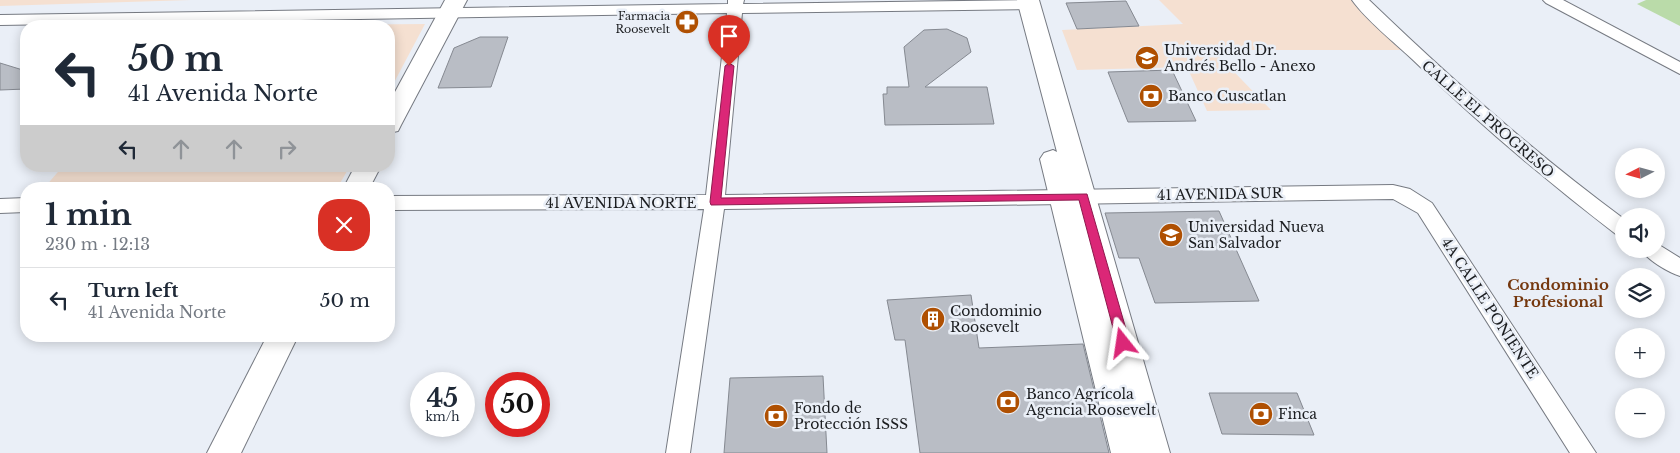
<!DOCTYPE html>
<meta charset="utf-8">
<style>
:root{--surface:#fff;--page:#f2f2f3;--text:#1f2937;--muted:#747a83;--line:#e0e1e3}
body{margin:0;font-family:"Libre Baskerville",serif;background:var(--page);color:var(--text);height:100vh;display:flex;flex-direction:column;font-size:19px;white-space:nowrap}
*{box-sizing:border-box;margin:0}
p{font-size:16px;color:var(--muted)}
.icon{flex:none;width:28px;height:28px;fill:none;stroke:currentColor;stroke-width:2;stroke-linecap:round;stroke-linejoin:round}
.map{position:relative;flex:1;overflow:hidden}
.sheet{position:absolute;left:20px;top:182px;width:375px;height:160px;display:flex;flex-direction:column;background:var(--surface);border-radius:20px;box-shadow:0 2px 12px #0003}
.sheet>*{flex:none}
.guide{position:absolute;left:20px;top:20px;width:375px;height:152px;border-radius:20px;box-shadow:0 2px 12px #0003;background:#fff;color:var(--text);overflow:hidden}
.needle{width:32px;rotate:264deg}
.tools{position:absolute;left:1615px;top:148px;display:grid;gap:10px}
.tools a{display:grid;place-items:center;width:50px;height:50px;border-radius:50%;background:var(--surface);box-shadow:0 2px 12px #0003;font-size:25px}
.speed{position:absolute;left:410px;top:372px;display:flex;gap:10px;font-size:25px;font-weight:700;text-align:center}
.speed>*{display:grid;place-content:center;width:65px;height:65px;border-radius:50%;background:var(--surface);box-shadow:0 2px 12px #0003;line-height:1}
.speed small{font-size:12px;font-weight:400}
.speed .limit{border:8px solid #d22;background:#fff;color:#111}
.pin{position:absolute;display:grid;place-items:center;width:42px;height:42px;color:#fff;margin:-51px -21px;border-radius:50% 50% 50% 0;rotate:-45deg;box-shadow:0 0 5px #0007}
.pin .icon{rotate:45deg}
.me{position:absolute;width:55px;margin:-28px;rotate:345deg;stroke-linejoin:round;filter:drop-shadow(0 0 4px #0008)}
.turn{display:flex;align-items:center;gap:18px;height:105px;padding:0 25px;font-size:22px}
.turn .icon{width:65px;height:65px;stroke-width:2.5}
.turn b{display:block;font-size:35px;line-height:42px}
.lanes{display:flex;align-items:center;height:48px;padding:0 25px;background:#0003;justify-content:center;gap:25px;direction:ltr}
.lanes .off{opacity:.35}
.round{display:grid;place-items:center;flex:none;width:52px;height:52px;border-radius:20px;background:var(--page)}
.overview{display:flex;align-items:center;justify-content:space-between;height:85px;padding:0 25px}
h1{font-size:30px;font-weight:700;line-height:38px}
ul{padding:0;list-style:none}
li{display:flex;align-items:center;gap:15px;height:65px;padding:0 25px;border-top:1px solid var(--line)}
li div{flex:1}
li b{display:block;font-size:19px}
li em{font-style:normal}
.map>svg:first-child{display:block}
</style>
<div class="map">
<svg width="1680" height="453" viewBox="0 0 1680 453">
<rect width="100%" height="100%" fill="#eaeff7"/>
<g fill="#f5e0d1">
<path d="M 0,0 L 191,0 L 0,6 Z"/>
<path d="M 1159,0 L 1353,0 L 1404,50 L 1213,50 L 1271,110 L 1207,111 L 1187,67 L 1077,70 L 1062,30 L 1183,24 Z"/>
<path d="M 425,24 L 389,92 L 389,26 L 182,26 Z"/>
<path d="M 63,166 L 350,166 L 339,185 L 45,187 Z"/>
</g>
<path fill="#badba9" d="M 1646,0 L 1680,0 L 1680,26 L 1637,4 Z"/>
<g fill="#b9bdc5" stroke="#858991">
<path d="M 1126,1 L 1139,26 L 1077,29 L 1066,3 Z"/>
<path d="M 947,29 L 967,38 L 971,52 L 925,87 L 987,87 L 994,124 L 885,125 L 883,94 L 887,94 L 887,87 L 909,87 L 904,47 L 924,30 Z"/>
<path d="M 480,37 L 508,37 L 491,87 L 438,88 L 454,48 Z"/>
<path d="M 0,63 L 26,71 L 26,89 L 0,90 Z"/>
<path d="M 1172,70 L 1196,121 L 1128,122 L 1108,72 Z"/>
<path d="M 1219,211 L 1259,301 L 1155,303 L 1139,258 L 1119,258 L 1105,213 Z"/>
<path d="M 971,295 L 979,348 L 1083,344 L 1109,453 L 920,453 L 905,340 L 895,340 L 887,300 Z"/>
<path d="M 823,376 L 827,453 L 724,453 L 730,378 Z"/>
<path d="M 1209,393 L 1297,393 L 1314,435 L 1222,434 Z"/>
</g>
<g fill="none" stroke-linecap="round" stroke-linejoin="round">
<g stroke="#767a82" stroke-width="2">
<g id="street">
<path d="M 728,0 L 744,0 L 743,4 L 1031,0 L 1037,4 L 1034,7 L 1029,9 L 742,13 L 725,195 L 1393,185 L 1410,189 L 1432,203 L 1596,453 L 1570,453 L 1418,213 L 1393,199 L 724,209 L 690,453 L 666,453 L 704,209 L 389,210 L 389,196 L 706,195 L 727,13 L 0,25 L 0,15 L 728,4 Z"/>
<path d="M 1352,0 L 1369,0 C 1450,78 1533,152 1624,219 L 1624,237 L 1617,235 C 1545,180 1477,122 1412,59 C 1394,42 1366,20 1352,0 Z"/>
<path d="M 1543,0 L 1563,0 L 1680,62 L 1680,74 L 1546,3 Z"/>
<path d="M 26,198 L 26,212 L 0,213 L 0,199 Z"/>
<path d="M 1656,243 L 1680,258 L 1680,276 C 1668,272 1647,260 1641,249 L 1656,249 Z"/>
</g>
</g>
<g stroke="#767a82" stroke-width="2">
<g id="secondary">
<path d="M 445,0 L 467,0 L 401,125 L 398,131 L 389,133 L 389,103 Z"/>
<path d="M 1017,0 L 1039,0 L 1170,453 L 1111,453 L 1040,159 L 1044,153 L 1053,150 L 1057,152 Z"/>
<path d="M 355,166 L 381,166 L 369,189 L 343,189 Z"/>
<path d="M 267,336 L 298,336 L 241,453 L 207,453 Z"/>
</g>
</g>
<use href="#street" fill="#fff" fill-rule="evenodd"/>
<use href="#secondary" fill="#fff" fill-rule="evenodd"/>
</g>
<path fill="#db2777" stroke="#8e194d" d="M 729,63 L 734,66 L 721,198 L 1087,194 L 1130,343 L 1128,347 L 1123,348 L 1119,347 L 1117,343 L 1079,200 L 711,205 L 710,202 L 725,66 Z"/>
<defs>
<g id="pharmacy-disc" transform="scale(1.25)"><circle r="9.5" fill="#af5002" stroke="#eaeff7"/><path d="M-2-6h4v4h4v4h-4v4h-4v-4h-4v-4h4Z" fill="#fff"/></g>
<g id="university-disc" transform="scale(1.25)"><circle r="9.5" fill="#af5002" stroke="#eaeff7"/><path d="M0-5L7-2L0 1L-7-2ZM-4 1L0 2.5L4 1V4Q0 6-4 4Z" fill="#fff"/></g>
<g id="bank-disc" transform="scale(1.25)"><circle r="9.5" fill="#af5002" stroke="#eaeff7"/><path d="M-6-4H6V4H-6ZM0-2.3a2.3 2.3 0 1 0 0 4.6a2.3 2.3 0 1 0 0-4.6Z" fill="#fff"/></g>
<g id="building-disc" transform="scale(1.25)"><circle r="9.5" fill="#af5002" stroke="#eaeff7"/><path d="M-4-6H4V6H1V3H-1V6H-4ZM-2.5-4.3h1.7v1.8h-1.7ZM.8-4.3h1.7v1.8H.8ZM-2.5-1h1.7V.8h-1.7ZM.8-1h1.7V.8H.8Z" fill="#fff"/></g>
</defs>
<g fill-rule="evenodd">
<use href="#pharmacy-disc" x="687" y="22"/>
<use href="#university-disc" x="1147" y="58"/>
<use href="#bank-disc" x="1151" y="96"/>
<use href="#university-disc" x="1171" y="235"/>
<use href="#building-disc" x="933" y="319"/>
<use href="#bank-disc" x="1008" y="402"/>
<use href="#bank-disc" x="1261" y="414"/>
<use href="#bank-disc" x="776" y="416"/>
</g>
<g text-anchor="middle" stroke-width="5" stroke-linejoin="round" paint-order="stroke">
<g font-size="11" fill="#1b1d20" stroke="#eaeff7" text-anchor="end">
<text x="670" y="20">Farmacia<tspan x="670" dy="13">Roosevelt</tspan></text>
</g>
<g font-size="14" fill="#1b1d20" stroke="#eaeff7" text-anchor="start">
<text x="1164" y="55">Universidad Dr.<tspan x="1164" dy="16">Andrés Bello - Anexo</tspan></text>
<text x="1168" y="101">Banco Cuscatlan</text>
<text x="1188" y="232">Universidad Nueva<tspan x="1188" dy="16">San Salvador</tspan></text>
<text x="950" y="316">Condominio<tspan x="950" dy="16">Roosevelt</tspan></text>
<text x="1026" y="399">Banco Agrícola<tspan x="1026" dy="16">Agencia Roosevelt</tspan></text>
<text x="794" y="413">Fondo de<tspan x="794" dy="16">Protección ISSS</tspan></text>
<text x="1278" y="419">Finca</text>
</g>
<g font-size="14" fill="#1b1d20" stroke="#eaeff7">
<text transform="translate(1488 119) rotate(41)" y="5">CALLE EL PROGRESO</text>
<text transform="translate(1220 194) rotate(-1)" y="5">41 AVENIDA SUR</text>
<text x="621" y="208">41 AVENIDA NORTE</text>
<text transform="translate(1490 308) rotate(57)" y="5">4A CALLE PONIENTE</text>
</g>
<g font-size="15" font-weight="bold" fill="#75380f" stroke="#eaeff7">
<text x="1558" y="290">Condominio<tspan x="1558" dy="17">Profesional</tspan></text>
</g>
</g>
</svg>
<div class="tools">
<a><svg class="needle" viewBox="-14 -14 28 28"><path d="M0-13l5 13h-10z" fill="#e53935"/><path d="M0 13l5-13h-10z" fill="#747a83"/></svg></a>
<a><svg class="icon" aria-label="sound" viewBox="0 0 24 24"><path d="M4 9h4l5-4v14l-5-4H4zM17 9q2 3 0 6"/></svg></a>
<a><svg class="icon" aria-label="layers" viewBox="0 0 24 24"><path d="M12 4l9 5-9 5-9-5zM3 14l9 5 9-5"/></svg></a>
<a>+</a>
<a>−</a>
</div>
<div class="speed"><div>45<small>km/h</small></div><div class="limit">50</div></div>
<div class="pin" style="left:729px;top:66px;background:#d93025"><svg class="icon" aria-label="arrive" viewBox="0 0 24 24"><path d="M6 21V4h12l-3 4 3 4H6"/></svg></div>
<svg class="me" style="left:1123px;top:343px" viewBox="-20 -20 40 40"><path d="M0-17L14 15 0 8-14 15z" fill="#db2777" stroke="#fff" stroke-width="4"/></svg>
<div class="guide">
<div class="turn"><svg class="icon" aria-label="left" viewBox="0 0 24 24"><path d="M17 20v-9H6M10 6l-5 5 5 5"/></svg><div><b>50 m</b>41 Avenida Norte</div></div>
<div class="lanes"><svg class="icon" aria-label="left" viewBox="0 0 24 24"><path d="M17 20v-9H6M10 6l-5 5 5 5"/></svg><svg class="icon off" aria-label="ahead" viewBox="0 0 24 24"><path d="M12 20V5M6 11l6-6 6 6"/></svg><svg class="icon off" aria-label="ahead" viewBox="0 0 24 24"><path d="M12 20V5M6 11l6-6 6 6"/></svg><svg class="icon off" aria-label="right" viewBox="0 0 24 24"><path d="M7 20v-9h11M14 6l5 5-5 5"/></svg></div>
</div>
<section class="sheet">
<div class="overview"><div><h1>1 min</h1><p>230 m · 12:13</p></div><a class="round" style="background:#d93025;color:#fff"><svg class="icon" aria-label="close" viewBox="0 0 24 24"><path d="M6 6l12 12M18 6L6 18"/></svg></a></div>
<ul>
<li><svg class="icon" aria-label="left" viewBox="0 0 24 24"><path d="M17 20v-9H6M10 6l-5 5 5 5"/></svg><div><b>Turn left</b><p>41 Avenida Norte</p></div><em>50 m</em></li>
</ul>
</section>
</div>
